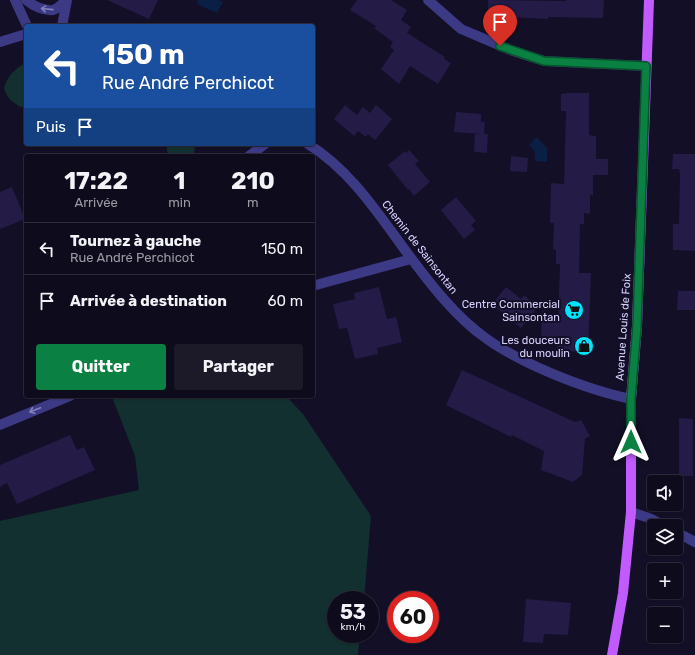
<!DOCTYPE html>
<html lang="fr">
<meta charset="utf-8">
<style>
:root{--surface:#0e0b1c;--page:#1c1929;--text:#f1f3f6;--muted:#9b9ba3;--line:#2e2b3b;--accent:#0b8043}
body{margin:0;font-family:Rubik,sans-serif;background:var(--page);color:var(--text);height:100vh;display:flex;flex-direction:column;font-size:15px;white-space:nowrap}
*{box-sizing:border-box;margin:0}
p{font-size:13px;color:var(--muted)}
.icon{flex:none;width:22px;height:22px;fill:none;stroke:currentColor;stroke-width:2;stroke-linecap:round;stroke-linejoin:round}
.map{position:relative;flex:1;overflow:hidden}
.drawer{position:absolute;left:24px;top:154px;width:291px;height:244px;display:flex;flex-direction:column;background:var(--surface);border-radius:4px;box-shadow:0 1px 3px #0004,0 0 0 1px var(--line)}
.drawer>*{flex:none}
.guide{position:absolute;left:24px;top:24px;width:291px;height:122px;border-radius:4px;box-shadow:0 1px 3px #0004,0 0 0 1px var(--line);background:#1a4fa0;color:#fff;overflow:hidden}
.tools{position:absolute;left:647px;top:475px;display:grid;gap:8px}
.tools a{display:grid;place-items:center;width:36px;height:36px;border-radius:4px;background:var(--surface);box-shadow:0 1px 3px #0004,0 0 0 1px var(--line);font-size:20px}
.speed{position:absolute;left:327px;top:591px;display:flex;gap:8px;font-size:20px;font-weight:700;text-align:center}
.speed>*{display:grid;place-content:center;width:52px;height:52px;border-radius:50%;background:var(--surface);box-shadow:0 1px 3px #0004,0 0 0 1px var(--line);line-height:1}
.speed small{font-size:10px;font-weight:400}
.speed .limit{border:6px solid #d22;background:#fff;color:#111}
.pin{position:absolute;display:grid;place-items:center;width:34px;height:34px;color:#fff;margin:-41px -17px;border-radius:50% 50% 50% 0;rotate:-45deg;box-shadow:0 0 4px #0007}
.pin .icon{rotate:45deg}
.me{position:absolute;width:44px;margin:-22px;rotate:0deg;stroke-linejoin:round;filter:drop-shadow(0 0 3px #0008)}
.turn{display:flex;align-items:center;gap:14px;height:84px;padding:0 12px;font-size:18px}
.turn .icon{width:52px;height:52px;stroke-width:2.5}
.turn b{display:block;font-size:28px;line-height:34px}
.then{display:flex;align-items:center;height:38px;padding:0 12px;background:#0003;gap:8px;font-size:15px}
.eta{display:flex;justify-content:space-evenly;align-items:center;height:68px;text-align:center}
.eta b{font-size:24px;font-weight:700;line-height:28px}
.cta{display:flex;gap:8px;margin-top:auto;padding:8px 12px}
.cta a{flex:1;height:46px;border-radius:4px;background:var(--accent);color:#fff;font-size:16px;font-weight:700;line-height:46px;text-align:center}
.cta a+a{background:var(--page);color:var(--text)}
ul{padding:0;list-style:none}
li{display:flex;align-items:center;gap:12px;height:52px;padding:0 12px;border-top:1px solid var(--line)}
li div{flex:1}
li b{display:block;font-size:15px}
li em{font-style:normal}
.map>svg:first-child{display:block}
</style>
<div class="map">
<svg width="695" height="655" viewBox="0 0 695 655">
<rect width="100%" height="100%" fill="#130f26"/>
<g fill="#12302f">
<path d="M 26,63 L 26,105 L 21,107 C 13,103 6,97 4,88 C 7,77 15,68 26,63 Z"/>
<path d="M 166,144 L 195,144 L 194,156 L 168,156 Z"/>
<path d="M 113,396 L 286,396 L 303,414 L 371,516 L 364,600 L 336,600 L 336,634 L 360,634 L 358,655 L 0,655 L 0,521 L 139,490 L 135,456 L 112,397 Z"/>
</g>
<g fill="#0a1f44">
<path d="M 197,0 L 219,0 L 223,2 L 217,13 L 197,4 L 198,1 Z"/>
<path d="M 537,137 L 547,148 L 547,162 L 535,161 L 535,152 L 529,145 Z"/>
</g>
<g fill="#241b47">
<path d="M 107,0 L 158,0 L 149,19 Z"/>
<path d="M 357,0 L 391,0 L 407,10 L 401,20 L 411,27 L 407,33 L 445,57 L 444,59 L 451,63 L 438,84 L 410,66 L 399,84 L 381,69 L 394,50 L 390,47 L 393,42 L 374,28 L 376,26 L 350,10 Z"/>
<path d="M 488,0 L 566,1 L 566,0 L 604,0 L 603,18 L 548,17 L 548,19 L 488,16 Z"/>
<path d="M 568,93 L 589,93 L 589,135 L 596,136 L 596,159 L 608,159 L 608,175 L 593,175 L 593,195 L 590,195 L 590,214 L 584,213 L 584,224 L 580,224 L 579,273 L 591,273 L 588,352 L 563,351 L 557,347 L 558,337 L 541,337 L 542,310 L 558,323 L 560,264 L 556,264 L 556,250 L 553,249 L 554,223 L 550,223 L 551,183 L 564,184 L 566,111 L 561,111 L 561,94 Z"/>
<path d="M 345,105 L 357,115 L 363,107 L 370,113 L 376,105 L 392,119 L 375,140 L 368,134 L 366,137 L 358,131 L 354,136 L 334,119 Z"/>
<path d="M 456,112 L 481,114 L 481,122 L 485,122 L 484,134 L 488,134 L 487,153 L 474,152 L 475,134 L 482,134 L 454,132 Z"/>
<path d="M 409,150 L 419,161 L 415,164 L 430,182 L 414,196 L 409,189 L 408,190 L 388,165 L 405,151 L 406,153 Z"/>
<path d="M 673,154 L 695,154 L 695,251 L 673,250 L 673,224 L 679,224 L 680,175 L 679,169 L 672,169 Z"/>
<path d="M 511,156 L 528,158 L 527,172 L 510,171 Z"/>
<path d="M 12,187 L 25,219 L 0,229 L 0,192 Z"/>
<path d="M 456,197 L 476,221 L 471,225 L 475,230 L 464,239 L 441,210 Z"/>
<path d="M 379,287 L 387,319 L 396,317 L 402,342 L 377,348 L 378,354 L 355,359 L 347,328 L 339,329 L 333,304 L 355,299 L 354,293 Z"/>
<path d="M 506,287 L 521,299 L 524,295 L 538,307 L 521,328 L 492,304 Z"/>
<path d="M 678,291 L 695,291 L 695,310 L 677,310 Z"/>
<path d="M 462,370 L 575,422 L 581,420 L 590,436 L 585,439 L 582,475 L 573,482 L 541,470 L 544,451 L 512,435 L 511,437 L 446,405 Z"/>
<path d="M 679,418 L 693,419 L 693,476 L 679,476 Z"/>
<path d="M 70,435 L 77,450 L 84,447 L 95,470 L 17,504 L 7,483 L 0,487 L 0,465 Z"/>
<path d="M 526,599 L 571,603 L 568,635 L 544,634 L 543,643 L 523,642 Z"/>
</g>
<g fill="none" stroke-linecap="round" stroke-linejoin="round">
<g stroke="#3d3a85" stroke-width="10">
<path d="M 15,0 L 27,26"/>
<path d="M 26,0 C 33,6 44,11 53,10 C 58,9 63,3 66,0"/>
<path d="M 428,0 L 461,29 L 513,51 L 544,61 L 646,66"/>
<path d="M 62,26 L 67,0"/>
<path d="M 0,42 L 26,34"/>
<path d="M 308,144 C 350,170 377,212 405,250 C 428,281 455,317 487,339 C 502,350 520,359 537,367 C 568,381 598,392 631,399"/>
<path d="M 249,156 L 265,144"/>
<path d="M 313,285 L 316,285 L 411,259"/>
<path d="M 0,425 L 70,396"/>
<path d="M 631,512 L 649,518 L 665,526"/>
<path d="M 676,532 L 695,542"/>
</g>
<path stroke="#c25bff" stroke-width="10" d="M 612,655 L 623,593 L 631,512 L 631,399 L 637,326 L 649,0"/>
</g>
<defs><path id="oneway-shaft" d="M-6 0H5M1.5-3L5.5 0L1.5 3" fill="none" stroke-width="1.6" stroke-linecap="round" stroke-linejoin="round"/></defs>
<g stroke="#837fbc">
<use href="#oneway-shaft" transform="translate(47 9) rotate(-174)"/>
<use href="#oneway-shaft" transform="translate(35 410) rotate(159)"/>
</g>
<g fill="none" stroke-linecap="round" stroke-linejoin="round">
<g stroke="#07532c" stroke-width="10">
<path id="route" d="M 500,46 L 544,61 L 646,66 L 637,326 L 631,399 L 631,442"/>
</g>
<use href="#route" stroke="#0b8043" stroke-width="7"/>
</g>
<defs>
<g id="supermarket-disc" transform="scale(1)"><circle r="9.5" fill="#00e5ff" stroke="#130f26"/><path d="M-6-5.5h2.5l.6 2H6L4.5 2H-2.5L-4.4-4H-6ZM-1.5 3.2a1.3 1.3 0 1 0 .1 0ZM3 3.2a1.3 1.3 0 1 0 .1 0Z" fill="#111"/></g>
<g id="shop-disc" transform="scale(1)"><circle r="9.5" fill="#00e5ff" stroke="#130f26"/><path d="M-5-2.5h2.3a2.7 3.5 0 0 1 5.4 0H5L5.5 6h-11ZM-1.5-2.5h3a1.5 2.3 0 0 0-3 0Z" fill="#111"/></g>
</defs>
<g fill-rule="evenodd">
<use href="#supermarket-disc" x="574" y="310"/>
<use href="#shop-disc" x="584" y="346"/>
</g>
<g text-anchor="middle" stroke-width="4" stroke-linejoin="round" paint-order="stroke">
<g font-size="11" fill="#d9d4ff" stroke="#130f26">
<text transform="translate(420 247) rotate(52)" y="4">Chemin de Sainsontan</text>
<text transform="translate(623 327) rotate(-86)" y="4">Avenue Louis de Foix</text>
</g>
<g font-size="11" fill="#d9d4ff" stroke="#130f26" text-anchor="end">
<text x="560" y="308">Centre Commercial<tspan x="560" dy="13">Sainsontan</tspan></text>
<text x="570" y="344">Les douceurs<tspan x="570" dy="13">du moulin</tspan></text>
</g>
</g>
</svg>
<div class="tools">
<a><svg class="icon" aria-label="sound" viewBox="0 0 24 24"><path d="M4 9h4l5-4v14l-5-4H4zM17 9q2 3 0 6"/></svg></a>
<a><svg class="icon" aria-label="layers" viewBox="0 0 24 24"><path d="M12 4l9 5-9 5-9-5zM3 14l9 5 9-5"/></svg></a>
<a>+</a>
<a>−</a>
</div>
<div class="speed"><div>53<small>km/h</small></div><div class="limit">60</div></div>
<div class="pin" style="left:500px;top:46px;background:#d93025"><svg class="icon" aria-label="arrive" viewBox="0 0 24 24"><path d="M6 21V4h12l-3 4 3 4H6"/></svg></div>
<svg class="me" style="left:631px;top:442px" viewBox="-20 -20 40 40"><path d="M0-17L14 15 0 8-14 15z" fill="#0b8043" stroke="#fff" stroke-width="4"/></svg>
<div class="guide">
<div class="turn"><svg class="icon" aria-label="left" viewBox="0 0 24 24"><path d="M17 20v-9H6M10 6l-5 5 5 5"/></svg><div><b>150 m</b>Rue André Perchicot</div></div>
<div class="then">Puis<svg class="icon" aria-label="arrive" viewBox="0 0 24 24"><path d="M6 21V4h12l-3 4 3 4H6"/></svg></div>
</div>
<section class="drawer">
<div class="eta">
<div><b>17:22</b><p>Arrivée</p></div>
<div><b>1</b><p>min</p></div>
<div><b>210</b><p>m</p></div>
</div>
<ul>
<li><svg class="icon" aria-label="left" viewBox="0 0 24 24"><path d="M17 20v-9H6M10 6l-5 5 5 5"/></svg><div><b>Tournez à gauche</b><p>Rue André Perchicot</p></div><em>150 m</em></li>
<li><svg class="icon" aria-label="arrive" viewBox="0 0 24 24"><path d="M6 21V4h12l-3 4 3 4H6"/></svg><div><b>Arrivée à destination</b></div><em>60 m</em></li>
</ul>
<div class="cta"><a>Quitter</a><a>Partager</a></div>
</section>
</div>
